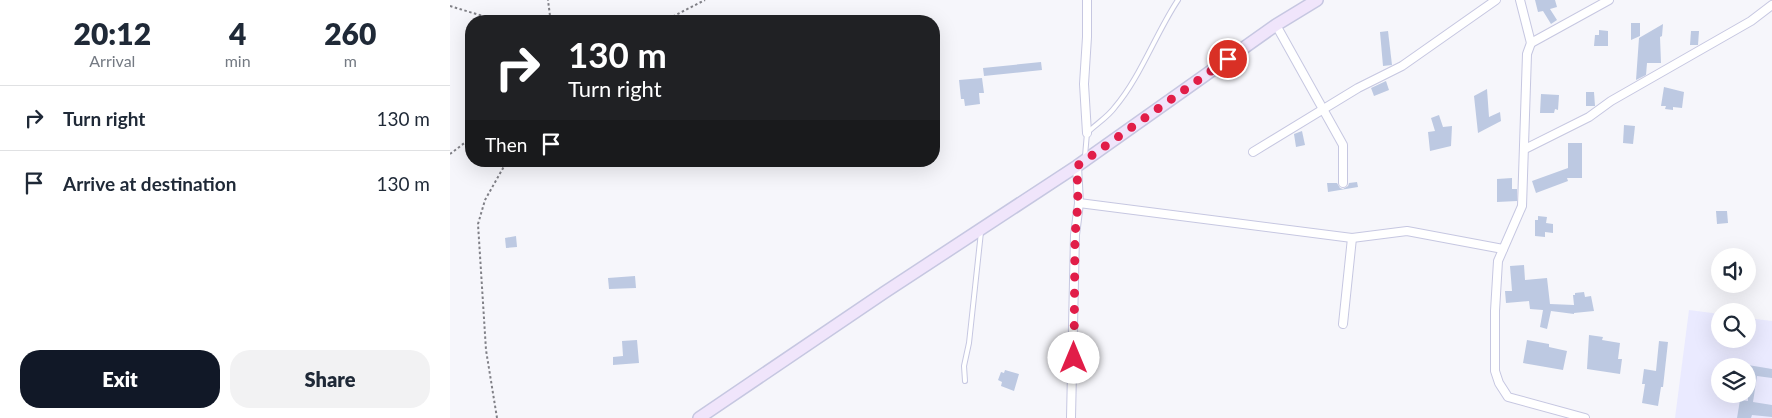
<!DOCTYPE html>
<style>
:root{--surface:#fff;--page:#f2f2f3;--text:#1f2937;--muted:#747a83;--line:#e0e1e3;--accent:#111827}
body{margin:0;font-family:Lato,sans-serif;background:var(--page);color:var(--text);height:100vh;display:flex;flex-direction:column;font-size:19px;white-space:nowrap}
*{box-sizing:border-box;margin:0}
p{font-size:16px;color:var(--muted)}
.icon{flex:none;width:28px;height:28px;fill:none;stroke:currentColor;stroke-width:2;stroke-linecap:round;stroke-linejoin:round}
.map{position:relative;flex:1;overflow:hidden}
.panel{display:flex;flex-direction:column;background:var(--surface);width:450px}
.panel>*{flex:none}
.banner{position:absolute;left:15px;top:15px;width:475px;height:152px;border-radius:20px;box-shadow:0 5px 20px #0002;background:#202124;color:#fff;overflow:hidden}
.buttons{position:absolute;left:1261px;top:248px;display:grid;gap:10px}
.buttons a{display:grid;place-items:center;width:45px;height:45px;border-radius:50%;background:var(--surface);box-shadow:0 5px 20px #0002;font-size:25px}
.pin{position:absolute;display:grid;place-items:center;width:42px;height:42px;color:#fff;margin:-21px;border:2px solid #fff;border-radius:50%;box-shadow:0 1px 5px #0007}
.me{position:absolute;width:55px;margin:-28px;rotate:0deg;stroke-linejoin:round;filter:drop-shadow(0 0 4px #0008)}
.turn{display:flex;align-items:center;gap:18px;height:105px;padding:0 20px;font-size:22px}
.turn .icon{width:65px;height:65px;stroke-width:2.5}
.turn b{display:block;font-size:35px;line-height:42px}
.then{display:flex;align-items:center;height:48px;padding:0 20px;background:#0003;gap:10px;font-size:19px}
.eta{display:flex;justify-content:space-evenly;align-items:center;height:85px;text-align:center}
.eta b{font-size:30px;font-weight:800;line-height:35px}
.primary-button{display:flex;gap:10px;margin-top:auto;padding:10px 20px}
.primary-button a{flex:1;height:58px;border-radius:20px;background:var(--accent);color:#fff;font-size:20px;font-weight:800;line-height:58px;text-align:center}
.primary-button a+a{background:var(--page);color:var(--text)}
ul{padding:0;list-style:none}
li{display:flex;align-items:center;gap:15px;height:65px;padding:0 20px;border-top:1px solid var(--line)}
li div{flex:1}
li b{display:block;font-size:19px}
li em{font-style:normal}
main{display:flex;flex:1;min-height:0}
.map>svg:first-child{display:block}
</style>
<main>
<section class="panel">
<div class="eta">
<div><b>20:12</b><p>Arrival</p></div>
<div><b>4</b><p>min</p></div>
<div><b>260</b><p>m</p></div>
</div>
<ul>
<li><svg class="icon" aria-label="right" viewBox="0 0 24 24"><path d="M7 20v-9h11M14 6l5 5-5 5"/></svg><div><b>Turn right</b></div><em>130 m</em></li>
<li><svg class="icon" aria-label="arrive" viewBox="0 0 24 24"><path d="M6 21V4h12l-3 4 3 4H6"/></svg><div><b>Arrive at destination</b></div><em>130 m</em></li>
</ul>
<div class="primary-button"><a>Exit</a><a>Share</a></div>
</section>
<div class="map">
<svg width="1322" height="418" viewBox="0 0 1322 418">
<rect width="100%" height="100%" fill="#f6f6fb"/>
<path fill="#eaeaff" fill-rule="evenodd" d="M 1239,310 L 1270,314 L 1270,339 L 1298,339 L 1298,318 L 1322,321 L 1322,418 L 1225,418 ZM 1270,366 L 1298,366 L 1298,394 L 1270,394 Z"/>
<g fill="#bdc9e2">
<path d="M 1085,0 L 1105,0 L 1107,7 L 1100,9 L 1107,20 L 1101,24 L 1093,11 L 1088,12 Z"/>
<path d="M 1181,23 L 1190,23 L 1190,36 L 1181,40 Z"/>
<path d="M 1213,24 L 1212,36 L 1210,37 L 1211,63 L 1197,63 L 1196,75 L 1186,80 L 1189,38 Z"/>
<path d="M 1149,30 L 1158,31 L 1158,46 L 1144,46 L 1145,35 L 1149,35 Z"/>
<path d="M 938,31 L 942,65 L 933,66 L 930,32 Z"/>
<path d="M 1241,31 L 1249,31 L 1248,45 L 1240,45 Z"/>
<path d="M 591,62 L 592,70 L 534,76 L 533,68 Z"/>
<path d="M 532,78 L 534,93 L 529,93 L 530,104 L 515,106 L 514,99 L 511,99 L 509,80 Z"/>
<path d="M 936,81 L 939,90 L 924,96 L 921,88 Z"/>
<path d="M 1214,87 L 1234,92 L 1232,108 L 1223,107 L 1223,110 L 1215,109 L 1216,106 L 1211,106 Z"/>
<path d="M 1037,89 L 1039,117 L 1050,112 L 1051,121 L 1028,133 L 1024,96 Z"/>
<path d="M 1136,92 L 1144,92 L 1145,106 L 1136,106 Z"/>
<path d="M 1091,94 L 1109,95 L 1108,110 L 1105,109 L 1104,113 L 1090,113 Z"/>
<path d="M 989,115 L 993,127 L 1002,126 L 1001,146 L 980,151 L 978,132 L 985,131 L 981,118 Z"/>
<path d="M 1174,125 L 1185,126 L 1183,144 L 1173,143 Z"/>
<path d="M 852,131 L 855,145 L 846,147 L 844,134 Z"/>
<path d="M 1118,143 L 1132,143 L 1132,178 L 1117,178 L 1118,181 L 1086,193 L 1082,181 L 1118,168 Z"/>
<path d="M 1062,178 L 1062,189 L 1067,189 L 1067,201 L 1047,202 L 1047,179 Z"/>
<path d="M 907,182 L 908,187 L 878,192 L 877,183 L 887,183 L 890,188 L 893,189 L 898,186 L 899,183 Z"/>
<path d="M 1266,211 L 1277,211 L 1278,223 L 1267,224 Z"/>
<path d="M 1088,216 L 1097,217 L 1096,223 L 1103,224 L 1103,233 L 1095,232 L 1095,237 L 1085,236 L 1085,220 L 1088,220 Z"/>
<path d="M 66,236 L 67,247 L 56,248 L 55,238 Z"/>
<path d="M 1074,265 L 1075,280 L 1097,278 L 1100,304 L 1124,305 L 1123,295 L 1125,295 L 1125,293 L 1134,292 L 1135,297 L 1141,296 L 1144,311 L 1124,313 L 1124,314 L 1101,311 L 1097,329 L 1090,327 L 1093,310 L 1080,309 L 1079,301 L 1056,303 L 1055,291 L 1062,291 L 1060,266 Z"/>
<path d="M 185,276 L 186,288 L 159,289 L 158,278 Z"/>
<path d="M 1139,335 L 1153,337 L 1152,340 L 1170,343 L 1168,359 L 1172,359 L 1170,374 L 1137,369 Z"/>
<path d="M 187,340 L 189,363 L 163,365 L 163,357 L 173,356 L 172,341 Z"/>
<path d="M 1077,340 L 1099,344 L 1099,347 L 1117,351 L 1113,370 L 1073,363 Z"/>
<path d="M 1209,341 L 1218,342 L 1213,387 L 1211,387 L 1208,406 L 1192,403 L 1195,384 L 1192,384 L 1194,369 L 1206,371 Z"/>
<path d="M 1298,365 L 1322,369 L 1322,378 L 1307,376 L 1303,402 L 1322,405 L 1322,417 L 1302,415 L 1301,418 L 1287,418 L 1290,400 L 1298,401 Z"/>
<path d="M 555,370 L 569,374 L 564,391 L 551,386 L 552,382 L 548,380 L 551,372 L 554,373 Z"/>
</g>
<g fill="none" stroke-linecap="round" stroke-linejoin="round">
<g stroke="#c6c7e1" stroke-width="6">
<g id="service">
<path d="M 635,156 L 637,133 C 646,124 658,117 665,107 C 690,78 706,33 728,0"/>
<path d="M 515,381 L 514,366 L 519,343 L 531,232"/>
</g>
</g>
<g stroke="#c6c7e1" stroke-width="10">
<g id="minor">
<path d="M 1070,0 L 1081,43 L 1077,54 L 1072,206 L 1048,261 L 1045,311 L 1045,371 L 1049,383 L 1058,397 L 1135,418"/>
<path d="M 826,25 L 893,145 L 893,183"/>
<path d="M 1081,43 L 1159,0"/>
<path d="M 637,133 L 634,84 L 637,37 L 637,0"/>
<path d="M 1075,149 L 1139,117 L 1161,101 L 1301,21 L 1322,5"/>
<path d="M 803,152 L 908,88 L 952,66 L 1046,0"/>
<path d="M 629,203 L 902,238 L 957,231 L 1053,249"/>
<path d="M 893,324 L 902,238"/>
<path d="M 621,418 L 625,235 L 629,203 L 627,166"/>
</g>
</g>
<g stroke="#c6c7e1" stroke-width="14">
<path id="secondary" d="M 249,418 L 435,292 L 627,166 L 826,25 L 867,0"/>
</g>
<g stroke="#808087" stroke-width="2" stroke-dasharray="2.5 2.5" stroke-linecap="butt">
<path d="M 0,6 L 49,21"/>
<path d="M 92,21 L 100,16 L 98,0"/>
<path d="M 214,21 L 255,0"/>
<path d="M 0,154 L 21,138"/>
<path d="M 47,418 L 36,350 L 28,224 L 35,200 L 57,161"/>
</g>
<use href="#service" stroke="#fff" stroke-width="4"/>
<use href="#minor" stroke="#fff" stroke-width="8"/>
<use href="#secondary" stroke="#f0e5fb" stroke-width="11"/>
</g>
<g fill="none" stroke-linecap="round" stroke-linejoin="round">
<path stroke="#e11d48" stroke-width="9" stroke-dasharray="0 16.2" d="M 624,358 L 625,235 L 628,203 L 627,166 L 778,59"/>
</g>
</svg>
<div class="buttons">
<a><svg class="icon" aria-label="sound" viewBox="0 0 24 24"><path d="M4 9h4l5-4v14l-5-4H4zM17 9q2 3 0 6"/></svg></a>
<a><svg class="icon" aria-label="search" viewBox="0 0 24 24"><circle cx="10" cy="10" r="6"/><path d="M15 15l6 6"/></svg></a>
<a><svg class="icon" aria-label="layers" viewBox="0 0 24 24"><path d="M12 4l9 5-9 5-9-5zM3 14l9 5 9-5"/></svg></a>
</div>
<div class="pin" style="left:778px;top:59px;background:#d93025"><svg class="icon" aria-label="arrive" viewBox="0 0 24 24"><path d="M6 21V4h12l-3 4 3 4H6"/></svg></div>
<svg class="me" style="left:624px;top:358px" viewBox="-20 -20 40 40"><circle r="19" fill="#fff"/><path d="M0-13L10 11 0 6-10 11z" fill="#e11d48"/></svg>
<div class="banner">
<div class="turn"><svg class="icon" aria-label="right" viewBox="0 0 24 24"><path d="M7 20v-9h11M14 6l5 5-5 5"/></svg><div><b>130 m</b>Turn right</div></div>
<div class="then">Then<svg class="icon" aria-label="arrive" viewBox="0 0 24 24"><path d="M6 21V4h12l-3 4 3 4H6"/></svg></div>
</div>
</div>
</main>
